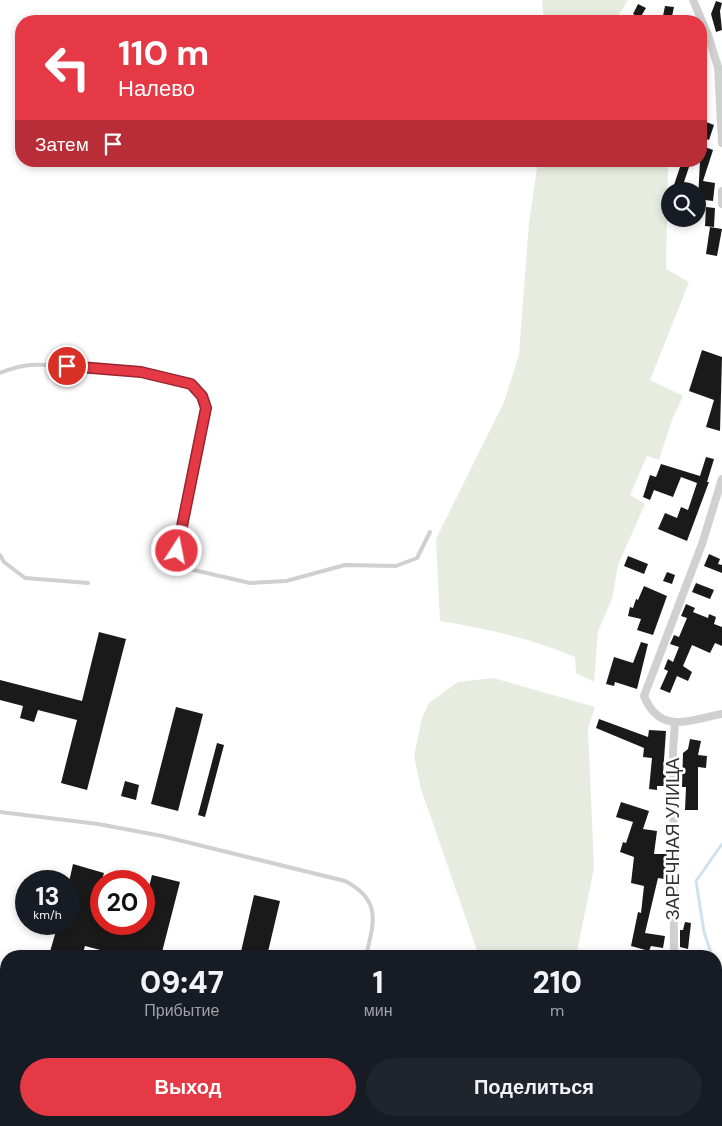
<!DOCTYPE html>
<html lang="ru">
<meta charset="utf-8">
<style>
:root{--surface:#171b24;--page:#20242c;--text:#f1f3f6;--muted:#9ea1a6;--accent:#e63946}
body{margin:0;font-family:"DM Sans",sans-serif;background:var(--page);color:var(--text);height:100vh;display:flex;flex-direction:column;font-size:19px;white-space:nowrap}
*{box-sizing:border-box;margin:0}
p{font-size:16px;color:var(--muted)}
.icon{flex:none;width:28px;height:28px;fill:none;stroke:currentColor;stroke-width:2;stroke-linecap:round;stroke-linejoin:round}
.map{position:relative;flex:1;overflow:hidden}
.panel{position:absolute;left:0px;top:950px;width:722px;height:176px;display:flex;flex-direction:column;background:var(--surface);border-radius:20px 20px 0 0;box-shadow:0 2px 8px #0003}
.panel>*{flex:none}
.top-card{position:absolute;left:15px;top:15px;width:692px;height:152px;border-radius:20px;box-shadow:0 2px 8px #0003;background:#e63946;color:#fff;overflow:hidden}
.tools{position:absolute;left:661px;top:182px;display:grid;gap:10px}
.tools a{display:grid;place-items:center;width:45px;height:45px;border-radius:50%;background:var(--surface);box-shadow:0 2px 8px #0003;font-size:25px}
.speed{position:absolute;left:15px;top:870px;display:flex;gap:10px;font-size:25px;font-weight:700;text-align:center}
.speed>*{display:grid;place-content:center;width:65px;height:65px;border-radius:50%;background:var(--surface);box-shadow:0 2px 8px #0003;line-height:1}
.speed small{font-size:12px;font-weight:400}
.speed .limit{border:8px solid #d22;background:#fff;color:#111}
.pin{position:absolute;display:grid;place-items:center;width:42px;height:42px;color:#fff;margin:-21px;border:2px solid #fff;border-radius:50%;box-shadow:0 1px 5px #0007}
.me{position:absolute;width:55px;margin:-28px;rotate:11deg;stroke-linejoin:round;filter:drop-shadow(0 0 4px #0008)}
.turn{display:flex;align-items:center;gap:18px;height:105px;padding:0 20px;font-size:22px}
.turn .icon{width:65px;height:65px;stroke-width:2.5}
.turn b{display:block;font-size:35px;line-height:42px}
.then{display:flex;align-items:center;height:48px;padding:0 20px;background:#0003;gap:10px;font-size:19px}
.eta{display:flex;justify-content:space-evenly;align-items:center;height:85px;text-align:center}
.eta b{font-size:30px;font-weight:800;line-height:35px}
.cta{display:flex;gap:10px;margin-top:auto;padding:10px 20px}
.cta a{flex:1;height:58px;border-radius:30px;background:var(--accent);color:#fff;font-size:20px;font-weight:800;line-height:58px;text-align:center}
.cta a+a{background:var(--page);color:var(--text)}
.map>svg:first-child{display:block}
</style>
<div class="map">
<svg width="722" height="1126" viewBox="0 0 722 1126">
<rect width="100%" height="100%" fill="#fff"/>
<g fill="#e6ecdf">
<path d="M 542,0 L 628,0 L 615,21 L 544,21 Z"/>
<path d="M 538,161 L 668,161 L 666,269 L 689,282 L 650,380 L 683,396 L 672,420 L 659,460 L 647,456 L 630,495 L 645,504 L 618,565 L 612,599 L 598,631 L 594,682 L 576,673 L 575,657 C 532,638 487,629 440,621 L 436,539 L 504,402 L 519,355 L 529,223 Z"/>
<path d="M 493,678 L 595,707 L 588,729 L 594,868 L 576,956 L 479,956 L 421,789 L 414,756 L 422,718 L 429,703 L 458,682 Z"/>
<path d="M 535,1120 L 595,1120 L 592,1126 L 535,1126 Z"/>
</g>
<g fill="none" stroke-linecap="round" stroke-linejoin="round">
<g stroke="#cfe2ee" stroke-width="3">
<path d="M 712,956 L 704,932 L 696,881 L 722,844"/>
<path d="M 716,972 L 722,984"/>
</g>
</g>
<g fill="#1a1a1a">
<path d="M 716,1 L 722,3 L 720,11 L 722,30 L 716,32 L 711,14 Z"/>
<path d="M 638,4 L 646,8 L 640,18 L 633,14 Z"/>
<path d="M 665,6 L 674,7 L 671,21 L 662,21 Z"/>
<path d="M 701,120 L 714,125 L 709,140 L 701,137 Z"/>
<path d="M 705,147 L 713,150 L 703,181 L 715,183 L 713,201 L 698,199 L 700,161 Z"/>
<path d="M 682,161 L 691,161 L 681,191 L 673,188 Z"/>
<path d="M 706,207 L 715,208 L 714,227 L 705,226 Z"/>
<path d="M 710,227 L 722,229 L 717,256 L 706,254 Z"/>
<path d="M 702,350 L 722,357 L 720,431 L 706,427 L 714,400 L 689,391 Z"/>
<path d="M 706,457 L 714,459 L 707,482 L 709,482 L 687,541 L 658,529 L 665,513 L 677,518 L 681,507 L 688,510 L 697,483 L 681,477 L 673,497 L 654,490 L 650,500 L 643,497 L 650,475 L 656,477 L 661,464 L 700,476 Z"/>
<path d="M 709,554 L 720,559 L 718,564 L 722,565 L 722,573 L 704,566 Z"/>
<path d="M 628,556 L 648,564 L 644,574 L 624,566 Z"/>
<path d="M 667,572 L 675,575 L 672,584 L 663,581 Z"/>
<path d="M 696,583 L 714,590 L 710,599 L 692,592 Z"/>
<path d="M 644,586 L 667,596 L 653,635 L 637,630 L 641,619 L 628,616 L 630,607 L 633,608 L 636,599 L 638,600 Z"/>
<path d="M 686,604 L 695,608 L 693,612 L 708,618 L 709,614 L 716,617 L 714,624 L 722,627 L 722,646 L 715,643 L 710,653 L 692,645 L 683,666 L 692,672 L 688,681 L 677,676 L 670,693 L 660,689 L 668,671 L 664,669 L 668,659 L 673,662 L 679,647 L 670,644 L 674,635 L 679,637 L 687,618 L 681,616 Z"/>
<path d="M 99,632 L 126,639 L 87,790 L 61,783 L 77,720 L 38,710 L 34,722 L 20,718 L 23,706 L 0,700 L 0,680 L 82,701 Z"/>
<path d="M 641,642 L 648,644 L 637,689 L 615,682 L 614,686 L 606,684 L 614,657 L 633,663 Z"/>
<path d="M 176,707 L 203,714 L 178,811 L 151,804 Z"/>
<path d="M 599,719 L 648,737 L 649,730 L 666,731 L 663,774 L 666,774 L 665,786 L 657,786 L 657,790 L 649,789 L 652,758 L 643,757 L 644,748 L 596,728 Z"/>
<path d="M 690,739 L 701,741 L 698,755 L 707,756 L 706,768 L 698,767 L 698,810 L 685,810 L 686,787 L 682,787 L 683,753 L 688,749 Z"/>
<path d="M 217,743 L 224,745 L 205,817 L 198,815 Z"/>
<path d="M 125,781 L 139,785 L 136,800 L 121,796 Z"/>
<path d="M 621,802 L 649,811 L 643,829 L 657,831 L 654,854 L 667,854 L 664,879 L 658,878 L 645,933 L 665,936 L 663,948 L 651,946 L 649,951 L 631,946 L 638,912 L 641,913 L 644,886 L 631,883 L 634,857 L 620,852 L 623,842 L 626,843 L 633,822 L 616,817 Z"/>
<path d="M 73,864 L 104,873 L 93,913 L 101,915 L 101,924 L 144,924 L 144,907 L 152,875 L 180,882 L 161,956 L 123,956 L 85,946 L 82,956 L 49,955 L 58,924 L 69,924 L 69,882 Z"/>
<path d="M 254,895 L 280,901 L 267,956 L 240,956 Z"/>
<path d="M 685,922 L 691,923 L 688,949 L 680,947 L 680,930 L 683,930 Z"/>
</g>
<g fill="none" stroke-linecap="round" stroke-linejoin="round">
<g stroke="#d0d0d0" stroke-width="4">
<path d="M 0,373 C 10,369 19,366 30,365 C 55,363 175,372 193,385 C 200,391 203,399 206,408 L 177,551 L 177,561 L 185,568 L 250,583 L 286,581 L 345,565 L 396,566 L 417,558 L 430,532"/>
<path d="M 0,555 L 4,562 L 25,578 L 88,583"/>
<path d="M 0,812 L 98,824 L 162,836 L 345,881 C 382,900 374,922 366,956"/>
<path d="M 0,1074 L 6,1076"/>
<path d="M 170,1120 L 192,1126"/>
<path d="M 328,1126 L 329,1120"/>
</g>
<g stroke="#d0d0d0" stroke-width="8">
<path d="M 693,0 L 708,35 L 718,67 L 722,143"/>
<path d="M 722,191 L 722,204"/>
<path d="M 722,479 L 702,544 L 644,696 C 660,735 689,720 722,714"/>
<path d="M 674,956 L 673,750 L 675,723"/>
<path d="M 712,1120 L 714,1126"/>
</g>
</g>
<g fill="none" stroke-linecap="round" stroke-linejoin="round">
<g stroke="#96252e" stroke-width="12">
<path id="route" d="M 67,366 L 141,372 L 191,384 L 202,396 L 206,408 L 177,551"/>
</g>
<use href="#route" stroke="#e63946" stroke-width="9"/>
</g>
<g text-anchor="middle" stroke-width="5" stroke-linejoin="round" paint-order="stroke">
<g font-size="18" fill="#333" stroke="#fff">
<text transform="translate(673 839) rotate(-90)" y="6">ЗАРЕЧНАЯ УЛИЦА</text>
</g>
</g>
</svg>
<div class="tools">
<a><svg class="icon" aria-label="search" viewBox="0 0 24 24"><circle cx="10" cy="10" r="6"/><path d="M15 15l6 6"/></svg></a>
</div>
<div class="speed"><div>13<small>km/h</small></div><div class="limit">20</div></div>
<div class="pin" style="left:67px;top:366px;background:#d93025"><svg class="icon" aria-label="arrive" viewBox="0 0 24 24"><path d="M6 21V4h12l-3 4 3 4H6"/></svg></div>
<svg class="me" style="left:177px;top:551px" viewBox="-20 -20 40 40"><circle r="17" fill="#e63946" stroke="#fff" stroke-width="3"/><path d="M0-11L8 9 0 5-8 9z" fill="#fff"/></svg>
<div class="top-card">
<div class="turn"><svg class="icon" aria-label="left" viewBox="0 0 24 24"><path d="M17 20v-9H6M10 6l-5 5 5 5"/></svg><div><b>110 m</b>Налево</div></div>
<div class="then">Затем<svg class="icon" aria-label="arrive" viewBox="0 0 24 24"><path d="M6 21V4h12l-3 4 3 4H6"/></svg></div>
</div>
<section class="panel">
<div class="eta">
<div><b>09:47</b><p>Прибытие</p></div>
<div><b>1</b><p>мин</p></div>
<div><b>210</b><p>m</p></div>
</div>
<div class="cta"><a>Выход</a><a>Поделиться</a></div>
</section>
</div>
